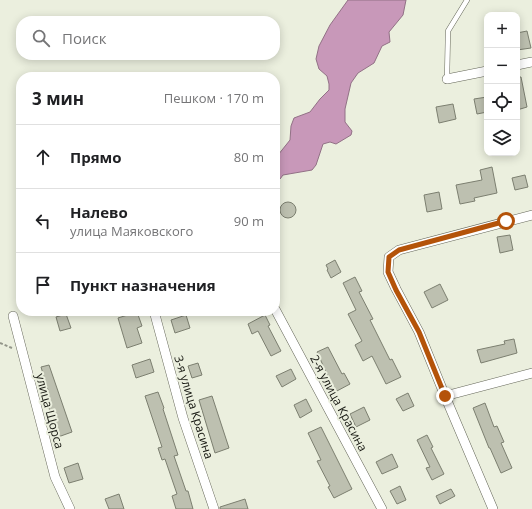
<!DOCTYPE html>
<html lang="ru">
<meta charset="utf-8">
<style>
body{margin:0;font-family:"Open Sans",sans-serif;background:#f6f6f6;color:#202124}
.controls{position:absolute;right:12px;top:12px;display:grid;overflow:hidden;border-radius:8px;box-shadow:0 2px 10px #0003}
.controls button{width:36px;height:36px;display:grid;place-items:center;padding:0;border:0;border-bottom:1px solid #e0e0e0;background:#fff;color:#202124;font:20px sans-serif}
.stop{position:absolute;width:12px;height:12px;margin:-9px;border:3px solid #b45309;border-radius:50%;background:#fff}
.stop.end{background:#b45309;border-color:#fff;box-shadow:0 1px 4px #0008}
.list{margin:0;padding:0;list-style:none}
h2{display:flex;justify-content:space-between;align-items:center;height:52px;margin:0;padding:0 16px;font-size:17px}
h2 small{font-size:13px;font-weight:400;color:#757577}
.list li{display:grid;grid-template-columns:26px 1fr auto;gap:12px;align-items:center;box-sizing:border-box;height:64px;padding:0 16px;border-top:1px solid #e0e0e0}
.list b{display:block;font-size:15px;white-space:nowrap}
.list p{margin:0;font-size:13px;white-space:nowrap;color:#757577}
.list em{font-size:13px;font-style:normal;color:#757577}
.icon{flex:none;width:22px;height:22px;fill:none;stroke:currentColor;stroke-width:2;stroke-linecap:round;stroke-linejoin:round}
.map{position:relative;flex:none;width:532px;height:509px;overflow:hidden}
.search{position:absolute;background:#fff;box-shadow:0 2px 10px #0003;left:16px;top:16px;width:264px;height:44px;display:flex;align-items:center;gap:10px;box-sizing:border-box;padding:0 14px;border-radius:16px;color:#757577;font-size:15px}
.panel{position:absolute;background:#fff;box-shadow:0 2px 10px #0003;left:16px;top:72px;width:264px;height:244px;border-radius:16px}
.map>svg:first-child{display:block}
.water{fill:#c898b9;stroke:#927186}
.building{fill:#bdc0b0;stroke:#7c7f70}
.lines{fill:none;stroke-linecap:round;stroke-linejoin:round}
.service-casing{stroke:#646658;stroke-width:5.5}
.minor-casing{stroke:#646658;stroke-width:10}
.path{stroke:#929589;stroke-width:2;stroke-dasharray:3 2;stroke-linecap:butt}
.service{stroke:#fff;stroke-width:4.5}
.minor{stroke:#fff;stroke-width:9}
.route{stroke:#b45309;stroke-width:5}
.labels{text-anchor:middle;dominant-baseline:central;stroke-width:4;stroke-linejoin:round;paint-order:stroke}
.street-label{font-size:12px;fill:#14150f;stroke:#ebefde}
</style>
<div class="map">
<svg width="532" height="509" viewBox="0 0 532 509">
<rect width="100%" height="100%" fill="#ebefde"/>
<path class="water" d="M348 0H406L403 15 389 32 390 42 382 46 374 63 358 73 351 83 345 109V122L352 131 351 135 336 144 330 142 323 144 316 165 312 170 283 175 280 179 275 182V157L278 155 290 140 291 126 294 118 310 112 320 99 329 90V84L327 76 319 69 316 59 319 46 330 25Z"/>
<path class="building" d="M527 31 531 48 517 50V33Z
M517 77H521L527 107 517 110Z
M487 97V112L477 114 474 99Z
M453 104 456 119 439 123 436 107Z
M492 167 497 193 474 198 475 201 460 204 456 185 482 180 480 170Z
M525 175 528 187 515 190 512 178Z
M439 192 442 209 427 212 424 195Z
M280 210a8 8 0 1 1 16 0a8 8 0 1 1-16 0Z
M510 235 513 250 500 253 497 237Z
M335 260 341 272 331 278 327 270 328 269 326 265Z
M355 277 362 291 359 292 373 319 370 320 390 360 392 359 401 377 386 384 372 356 363 361 355 345 362 341 348 314 356 310 343 283Z
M440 284 448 300 432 308 424 292Z
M137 312 142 326 137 328 142 343 127 348 118 318Z
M66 314 71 328 60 331 56 317Z
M186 315 190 328 175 333 171 320Z
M265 315 270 325 268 326 281 351 271 356 258 331 252 334 248 324Z
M514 339 517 353 481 363 477 350 505 344 504 341Z
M328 347 342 374 344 373 350 384 335 392 317 352Z
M150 359 154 372 136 378 132 365Z
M198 363 202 375 192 378 188 366Z
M49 365 72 432 58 437 44 392 48 390 41 367Z
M291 369 296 379 282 387 276 376Z
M158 392 164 408 163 409 178 455 174 456 186 491H188L193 509H176L172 496 177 494 165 459 162 460 158 448 162 447 145 396Z
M408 393 414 406 403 411 396 399Z
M212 396 229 448 215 453 199 400Z
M306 399 312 411 300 418 294 405Z
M485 403 494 427 497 426 504 442 501 443 512 468 501 473 490 448H489L473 408Z
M364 407 370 420 356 427 350 414Z
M321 427 352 489 334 498 328 487 330 486 317 461 321 460 308 433Z
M427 435 433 447 431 448 444 474 432 480 426 468 430 467 417 440Z
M392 454 398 467 382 474 376 462Z
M78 463 83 479 69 483 64 468Z
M400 486 406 500 397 504 390 491Z
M451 489 455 496 440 504 436 496Z
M119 494 124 509H109L105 499Z
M245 499 248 509H220V507Z"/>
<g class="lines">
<g class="service-casing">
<path id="service" d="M447 79 448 31 467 0"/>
</g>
<g class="minor-casing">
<path id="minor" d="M517 65 532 62
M447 79 487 71
M275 309 382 509
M154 311 183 418 214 509
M13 316 55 477 70 509
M445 396 532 373
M493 509 445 396 419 332 396 289 388 272 389 257 399 250 532 215"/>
</g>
<path class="path" d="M0 343 12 348"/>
<use href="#service" class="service"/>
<use href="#minor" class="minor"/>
</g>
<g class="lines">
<path class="route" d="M445 396 419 332 396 290 388 272 389 257 399 250 506 221"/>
</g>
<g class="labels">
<g class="street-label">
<text transform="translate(339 403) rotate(62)">2-я улица Красина</text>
<text transform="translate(194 407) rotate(73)">3-я улица Красина</text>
<text transform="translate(50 411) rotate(75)">улица Щорса</text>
</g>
</g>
</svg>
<div class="controls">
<button>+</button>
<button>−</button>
<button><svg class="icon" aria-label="locate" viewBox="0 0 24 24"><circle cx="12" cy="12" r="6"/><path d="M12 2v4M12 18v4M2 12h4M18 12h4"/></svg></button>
<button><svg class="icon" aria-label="layers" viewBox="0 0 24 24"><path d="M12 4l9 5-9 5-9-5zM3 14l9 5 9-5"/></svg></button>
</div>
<div class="stop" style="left:506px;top:221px"></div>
<div class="stop end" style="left:445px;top:396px"></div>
<div class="search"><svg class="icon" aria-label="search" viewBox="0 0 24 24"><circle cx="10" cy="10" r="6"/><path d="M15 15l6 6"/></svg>Поиск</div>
<section class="panel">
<h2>3 мин<small>Пешком · 170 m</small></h2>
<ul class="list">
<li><svg class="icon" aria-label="ahead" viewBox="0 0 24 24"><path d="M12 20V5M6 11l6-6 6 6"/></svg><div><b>Прямо</b></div><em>80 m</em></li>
<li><svg class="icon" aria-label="left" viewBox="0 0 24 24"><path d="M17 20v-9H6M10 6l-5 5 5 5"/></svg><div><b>Налево</b><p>улица Маяковского</p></div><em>90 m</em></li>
<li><svg class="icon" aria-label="arrive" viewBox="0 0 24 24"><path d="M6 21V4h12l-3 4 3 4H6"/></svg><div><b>Пункт назначения</b></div></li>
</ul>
</section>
</div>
